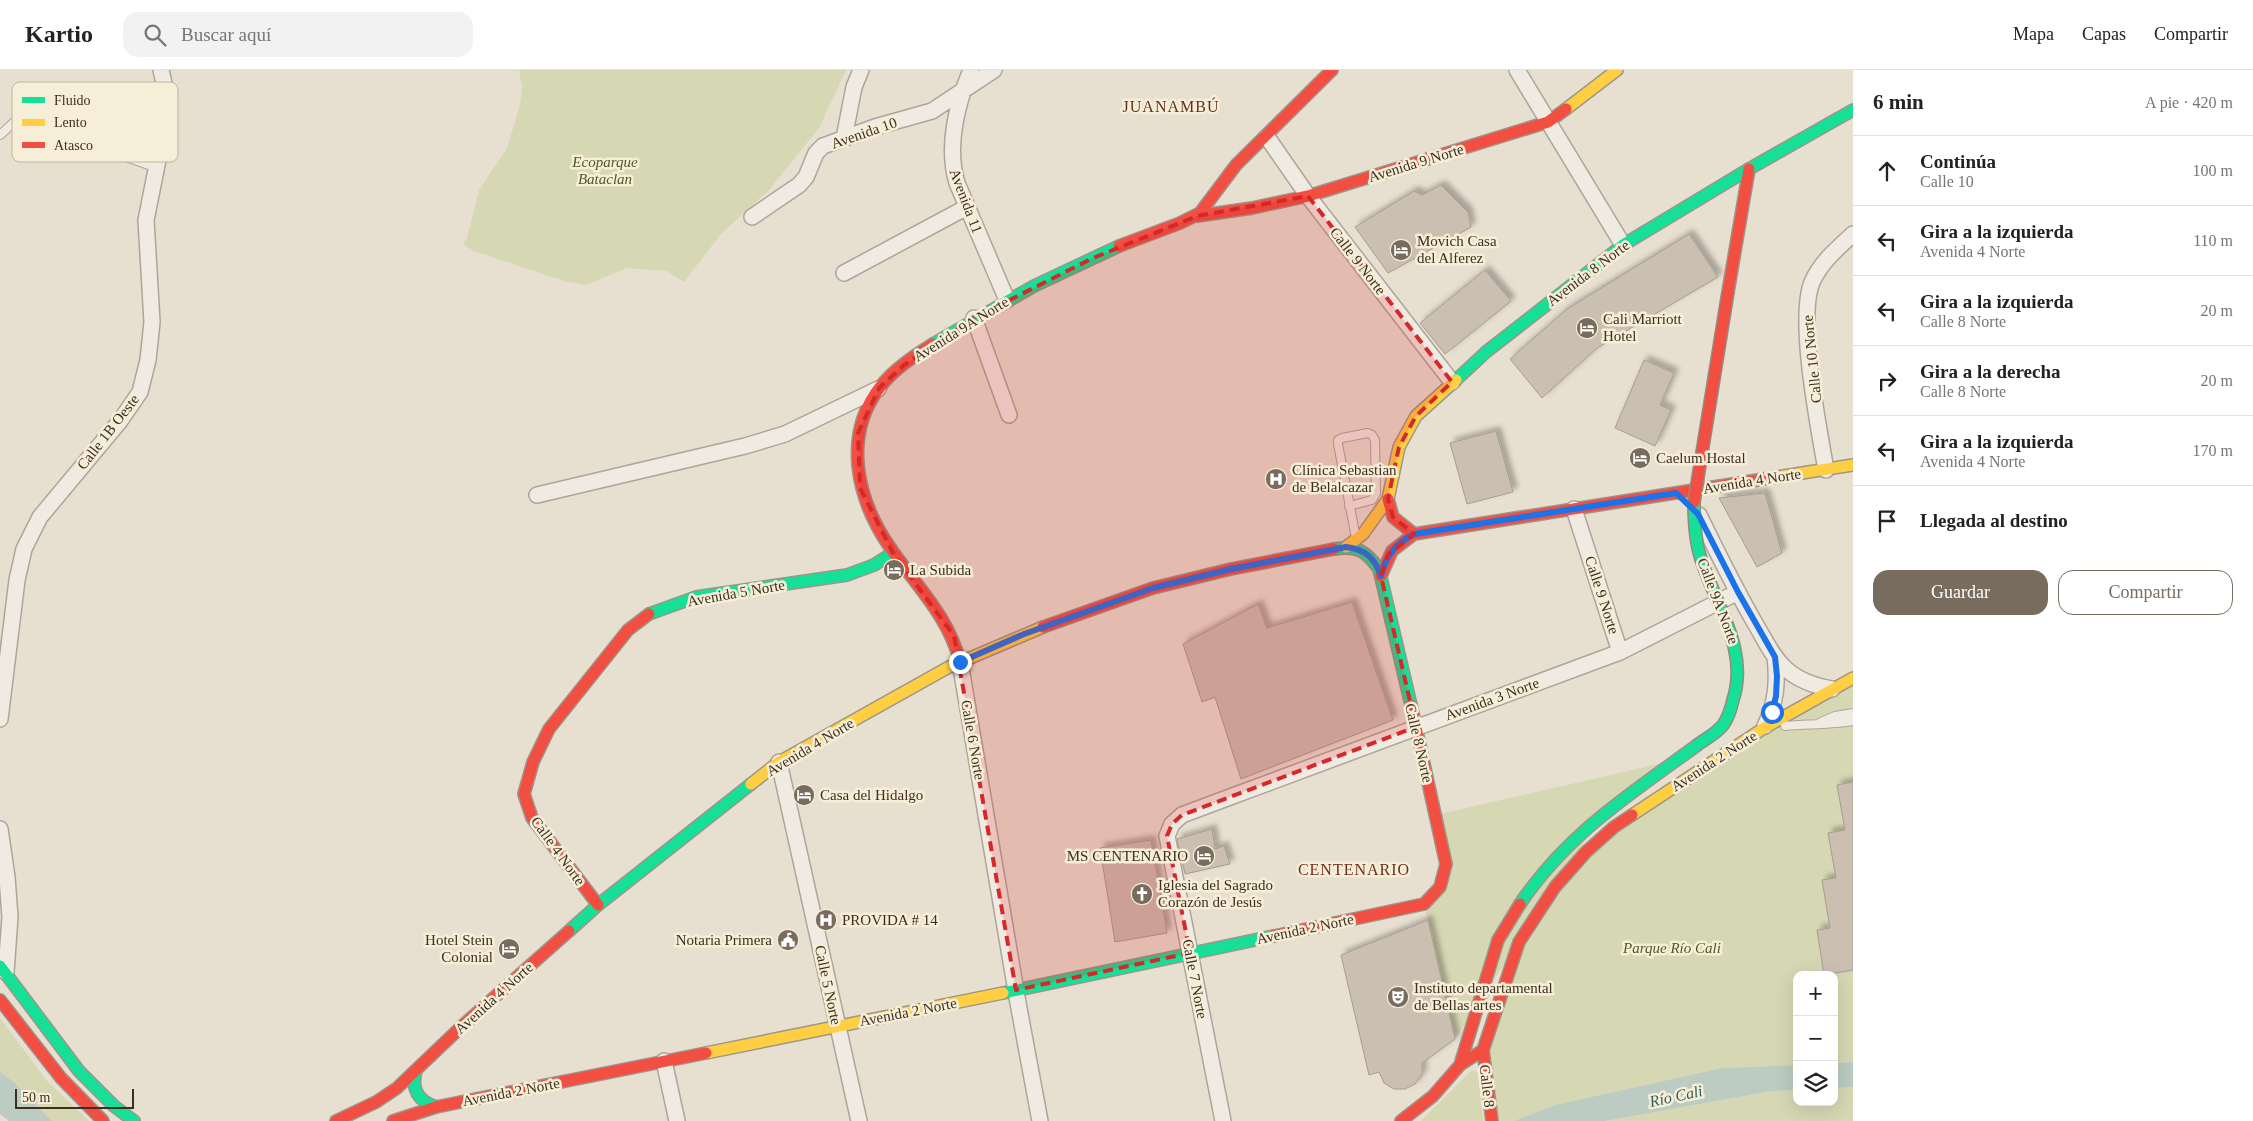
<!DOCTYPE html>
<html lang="es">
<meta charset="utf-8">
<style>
body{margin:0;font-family:Georgia,serif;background:#f2f2f2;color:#222}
.controls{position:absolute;right:15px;bottom:15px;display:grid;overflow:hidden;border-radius:10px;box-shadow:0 5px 20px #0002}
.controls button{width:45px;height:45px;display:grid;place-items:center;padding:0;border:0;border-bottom:1px solid #e0e0e0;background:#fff;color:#222;font:25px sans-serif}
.scale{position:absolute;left:15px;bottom:12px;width:119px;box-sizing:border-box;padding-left:5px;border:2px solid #3d2e20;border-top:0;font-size:14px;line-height:18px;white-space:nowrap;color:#3d2e20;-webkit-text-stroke:4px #f7eed8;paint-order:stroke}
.stop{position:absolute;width:15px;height:15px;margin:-11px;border:4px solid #1a73e8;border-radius:50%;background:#fff}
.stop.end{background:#1a73e8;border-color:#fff;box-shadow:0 1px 5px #0008}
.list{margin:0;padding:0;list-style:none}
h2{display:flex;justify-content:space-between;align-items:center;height:65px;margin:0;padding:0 20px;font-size:21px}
h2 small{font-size:16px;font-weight:400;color:#767676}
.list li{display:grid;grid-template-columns:32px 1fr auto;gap:15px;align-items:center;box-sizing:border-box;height:70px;padding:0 20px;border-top:1px solid #e0e0e0}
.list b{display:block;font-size:19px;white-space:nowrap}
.list p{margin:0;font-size:16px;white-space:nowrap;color:#767676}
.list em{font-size:16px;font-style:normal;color:#767676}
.actions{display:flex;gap:10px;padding:15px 20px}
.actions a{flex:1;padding:11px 0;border:1px solid #786c5e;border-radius:15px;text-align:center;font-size:18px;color:#786c5e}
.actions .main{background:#786c5e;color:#fff}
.icon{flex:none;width:28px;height:28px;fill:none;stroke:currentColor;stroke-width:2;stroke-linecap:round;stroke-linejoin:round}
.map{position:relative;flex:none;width:1853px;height:1051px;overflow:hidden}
header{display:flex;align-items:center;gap:30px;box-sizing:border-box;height:70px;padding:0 25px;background:#fff;border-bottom:1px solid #e0e0e0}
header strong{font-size:24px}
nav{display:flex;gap:28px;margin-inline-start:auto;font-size:18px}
.search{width:350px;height:45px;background:#f2f2f2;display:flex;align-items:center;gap:12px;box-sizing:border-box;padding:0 18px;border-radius:15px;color:#767676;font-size:19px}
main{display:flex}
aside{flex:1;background:#fff}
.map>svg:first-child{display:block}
.green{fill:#d6d7b3}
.water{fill:#bcccc2}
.building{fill:#cbbfb2;stroke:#a89c90;filter:url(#shadow)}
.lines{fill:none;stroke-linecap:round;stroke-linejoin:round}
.lane-casing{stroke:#ada599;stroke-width:10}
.street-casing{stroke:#ada599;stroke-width:18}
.fast-casing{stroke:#9c958a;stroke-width:14}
.slow-casing{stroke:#9c958a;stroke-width:14}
.jam-casing{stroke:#9c958a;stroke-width:14}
.lane{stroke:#efebe3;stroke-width:8}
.street{stroke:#efebe3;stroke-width:15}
.fast{stroke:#16e098;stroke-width:11}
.slow{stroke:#ffcf43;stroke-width:11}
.jam{stroke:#f24e42;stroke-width:11}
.fast-bridge-casing{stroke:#928b80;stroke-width:14;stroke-linecap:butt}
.jam-bridge-casing{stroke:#928b80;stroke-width:14;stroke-linecap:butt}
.fast-bridge{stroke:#16e098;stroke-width:11}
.jam-bridge{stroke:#f24e42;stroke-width:11}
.route{stroke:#1a73e8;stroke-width:6}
.marked{fill:#d62828;fill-opacity:0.2;stroke:#d62828;stroke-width:4;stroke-dasharray:10 6;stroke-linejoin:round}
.labels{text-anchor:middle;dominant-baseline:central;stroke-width:5;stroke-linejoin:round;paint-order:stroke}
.street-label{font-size:15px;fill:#3d2e20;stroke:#f7eed8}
.park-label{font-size:15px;font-style:italic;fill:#4d5a26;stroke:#f7eed8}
.poi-label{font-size:15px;fill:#3d2e20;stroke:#f7eed8;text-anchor:start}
.neighbourhood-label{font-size:16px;letter-spacing:1px;fill:#6b2e1e;stroke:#f7eed8}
.water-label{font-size:16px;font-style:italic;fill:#2f5d5a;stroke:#f7eed8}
.key{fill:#f7eed8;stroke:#bfb4a1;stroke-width:1}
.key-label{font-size:14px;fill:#3d2e20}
</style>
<header>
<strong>Kartio</strong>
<div class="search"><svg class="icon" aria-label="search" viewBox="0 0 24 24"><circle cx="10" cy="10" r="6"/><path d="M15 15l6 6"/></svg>Buscar aquí</div>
<nav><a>Mapa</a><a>Capas</a><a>Compartir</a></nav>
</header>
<main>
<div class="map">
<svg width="1853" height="1051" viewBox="0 0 1853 1051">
<defs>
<filter id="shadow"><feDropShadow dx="4.5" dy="-4.5" stdDeviation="2.5" flood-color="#0004"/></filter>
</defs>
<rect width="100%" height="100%" fill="#e7e0d1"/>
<path class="green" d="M519 0H846L819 58 769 120 721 164 684 212 667 201 627 198 586 215 564 211 474 181 463 174 467 168 479 120 507 78 520 35 522 17Z
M1853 608V712L1838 715 1845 760 1828 763 1836 808 1822 811 1830 858 1817 861 1824 905H1797V995L1722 998 1555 1035 1514 1051H1493L1483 980 1517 878 1586 782Z
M1680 689 1603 744 1455 969 1424 834 1442 815 1436 745Z
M1853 900V992L1834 993V905H1826Z
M0 948 47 1011 89 1051H52L14 1012 0 1002Z
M1472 1000 1478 1002 1483 1051H1421Z
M1853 1017V1051H1605L1772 1021 1797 1020V1032H1834V1018Z"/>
<path class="water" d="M1853 992V1017L1834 1018V993Z
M1797 995V1020L1772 1021 1605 1051H1514L1555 1035 1722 998Z
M0 1002 14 1012 52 1051H9L0 1044Z"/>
<path class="building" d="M1441 115 1468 142 1471 157 1388 203 1355 157 1414 121 1422 125Z
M1689 164 1718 207 1597 278 1542 328 1510 289 1567 239Z
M1485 200 1511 231 1445 284 1420 253Z
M1644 290 1674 303 1660 335 1671 340 1655 376 1615 358Z
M1496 361 1513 422 1467 434 1450 373Z
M1765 423 1782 483 1757 497 1719 428Z
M1352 532 1393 650 1241 709 1215 627 1202 632 1183 574 1258 534 1267 558Z
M1853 712V900L1824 905 1817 860 1830 858 1822 810 1836 808 1828 763 1845 760 1837 715Z
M1212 759 1215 779 1224 776 1230 794 1185 804 1177 769Z
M1151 770 1167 863 1115 872 1100 778Z
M1428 850 1455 969 1422 993V1004L1415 1014 1405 1019H1394L1384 1013 1379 1002 1369 1005 1341 885Z"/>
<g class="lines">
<g class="lane-casing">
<path id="lane" d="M0 65 13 53 29 44H42L104 79 157 98
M1349 436 1372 430 1376 423 1375 370 1372 365 1368 363 1342 368 1338 370V374L1356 468
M1821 652 1835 646 1853 643
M1785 656C1808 654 1831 655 1853 651"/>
</g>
<g class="street-casing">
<path id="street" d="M971 0C957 33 946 77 957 113L1007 230
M1517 0 1623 175
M1267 67 1308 126 1452 312
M844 68 854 17 861 0
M752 147 799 115 806 107 816 83 823 76 875 57 932 41 994 0
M844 203 967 137
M974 248 1009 345
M1826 400C1819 359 1796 245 1813 210 1822 191 1838 178 1853 164
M537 425 745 376 785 364 878 319
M1574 439 1620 582
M1699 445C1717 482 1735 519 1756 555 1765 570 1773 588 1786 599 1799 611 1815 616 1832 619
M960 592 1018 933 1040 1051
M0 649 17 510 24 479 40 447 120 351 140 322 148 290 152 252 146 150 169 35 161 0
M1765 656C1776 633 1778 612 1775 587
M779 692 859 1051
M0 759 7 807 10 847 6 902
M664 991 677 1051
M1223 1051 1167 766 1172 754 1182 745 1230 727 1620 582 1738 522"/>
</g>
<g class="fast-casing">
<path id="fast" d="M933 274 1034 216 1119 176
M1456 310 1486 282 1623 175 1749 99 1853 40
M1334 479C1357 475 1366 481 1379 499L1411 635
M649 544 696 527 847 505 874 495 893 483
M1520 834C1567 764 1629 725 1696 676
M569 861 598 835 751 714
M0 896 79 1001 114 1036 134 1051
M1003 923 1274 866
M416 1001C411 1019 418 1031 436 1037"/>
</g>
<g class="slow-casing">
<path id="slow" d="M1566 39 1617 0
M1777 407 1853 395
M1346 477 1363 464 1388 429 1399 377 1416 346 1456 310
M751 714 779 692 949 597 1043 557
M1632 745 1764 658 1853 608
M706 983 1003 923"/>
</g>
<g class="jam-casing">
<path id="jam" d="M1197 146 1252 138 1308 126 1548 52 1566 39
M1119 176 1180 153 1200 143 1236 95 1332 0
M1728 222 1749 99
M933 274C914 286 894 299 880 317 842 366 857 429 889 476 915 515 948 545 960 592
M1388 429 1393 447 1414 464
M1381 506 1392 481 1414 464 1777 407
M1043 557 1153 518 1231 499 1334 479
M598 835 532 748 524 724 533 692 549 659 628 560 649 544
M1274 866 1424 834 1440 817 1446 794 1411 635
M0 930 61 1008 103 1051
M1483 980 1492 1051
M1460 995 1483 980 1519 872 1555 817 1586 782 1614 757 1632 745
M336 1051 376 1032 397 1018 461 957 569 861
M393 1051 436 1037 706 983
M1401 1051 1433 1026 1460 995 1498 870 1520 834"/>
</g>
<use href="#lane" class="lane"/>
<use href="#street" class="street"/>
<use href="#fast" class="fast"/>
<use href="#slow" class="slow"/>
<use href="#jam" class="jam"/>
<g class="fast-bridge-casing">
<path id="fast-bridge" d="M1694 432C1694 453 1695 473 1702 492 1717 537 1749 581 1733 630 1731 639 1728 648 1723 655 1716 664 1705 669 1696 676"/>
</g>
<g class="jam-bridge-casing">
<path id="jam-bridge" d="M1694 432 1728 222"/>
</g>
<use href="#fast-bridge" class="fast-bridge"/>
<use href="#jam-bridge" class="jam-bridge"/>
</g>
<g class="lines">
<path class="route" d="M960 592 1024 564 1153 518 1231 499 1346 477C1365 479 1375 488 1381 506 1386 486 1395 474 1414 464L1676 423 1698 444 1738 522 1775 587 1777 606 1776 626 1772 642"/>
</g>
<path class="marked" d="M1308 126 1452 312 1416 346 1399 377 1388 429 1393 447 1414 464 1388 485 1381 506 1416 657 1182 745 1172 754 1167 766 1190 883 1016 920 954 566 893 483 860 418 858 363 879 318 904 295 974 248 1093 188 1197 146Z"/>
<defs>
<g id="hotel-disc" transform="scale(1.125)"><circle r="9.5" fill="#786c5e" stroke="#f7eed8"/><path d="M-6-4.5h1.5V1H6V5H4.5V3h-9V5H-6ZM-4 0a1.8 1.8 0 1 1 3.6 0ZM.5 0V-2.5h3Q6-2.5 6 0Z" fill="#fff"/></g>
<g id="hospital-disc" transform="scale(1.125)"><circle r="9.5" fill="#786c5e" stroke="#f7eed8"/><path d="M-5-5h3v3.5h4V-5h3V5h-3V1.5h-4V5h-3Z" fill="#fff"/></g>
<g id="church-disc" transform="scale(1.125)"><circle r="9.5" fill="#786c5e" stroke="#f7eed8"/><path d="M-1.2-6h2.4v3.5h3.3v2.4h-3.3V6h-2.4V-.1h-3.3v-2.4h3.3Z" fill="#fff"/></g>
<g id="civic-disc" transform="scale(1.125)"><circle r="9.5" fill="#786c5e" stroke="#f7eed8"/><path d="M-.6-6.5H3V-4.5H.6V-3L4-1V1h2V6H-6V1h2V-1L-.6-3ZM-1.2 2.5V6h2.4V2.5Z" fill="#fff"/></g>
<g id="theatre-disc" transform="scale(1.125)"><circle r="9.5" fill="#786c5e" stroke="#f7eed8"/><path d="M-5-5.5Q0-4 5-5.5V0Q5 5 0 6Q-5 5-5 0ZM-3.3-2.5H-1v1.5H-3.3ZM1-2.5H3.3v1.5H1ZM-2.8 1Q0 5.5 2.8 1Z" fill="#fff"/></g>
</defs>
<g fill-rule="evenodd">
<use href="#hotel-disc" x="1401" y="180"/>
<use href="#hotel-disc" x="1587" y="258"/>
<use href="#hotel-disc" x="1640" y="388"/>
<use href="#hospital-disc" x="1276" y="409"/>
<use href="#hotel-disc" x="894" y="500"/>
<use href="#hotel-disc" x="804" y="725"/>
<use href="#hotel-disc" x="1204" y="786"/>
<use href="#church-disc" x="1142" y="824"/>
<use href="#hospital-disc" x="826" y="850"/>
<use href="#civic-disc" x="788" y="870"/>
<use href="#hotel-disc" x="509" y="879"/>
<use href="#theatre-disc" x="1398" y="927"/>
</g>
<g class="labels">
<g class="street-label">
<text transform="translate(864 63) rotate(-19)">Avenida 10</text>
<text transform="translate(1416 93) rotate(-17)">Avenida 9 Norte</text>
<text transform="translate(966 131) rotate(69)">Avenida 11</text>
<text transform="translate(1358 191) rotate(52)">Calle 9 Norte</text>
<text transform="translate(1588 203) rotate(-37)">Avenida 8 Norte</text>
<text transform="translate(961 259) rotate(-32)">Avenida 9A Norte</text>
<text transform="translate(1812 289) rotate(-96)">Calle 10 Norte</text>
<text transform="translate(108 362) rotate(-52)">Calle 1B Oeste</text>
<text transform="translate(1752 411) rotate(-9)">Avenida 4 Norte</text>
<text transform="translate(736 523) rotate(-10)">Avenida 5 Norte</text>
<text transform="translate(1602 525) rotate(72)">Calle 9 Norte</text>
<text transform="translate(1718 531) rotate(69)">Calle 9A Norte</text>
<text transform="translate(1492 629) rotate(-20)">Avenida 3 Norte</text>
<text transform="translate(973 670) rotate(80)">Calle 6 Norte</text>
<text transform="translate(1419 673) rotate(77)">Calle 8 Norte</text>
<text transform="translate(810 677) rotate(-31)">Avenida 4 Norte</text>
<text transform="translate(1714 691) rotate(-33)">Avenida 2 Norte</text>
<text transform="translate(558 781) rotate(54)">Calle 4 Norte</text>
<text transform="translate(1305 859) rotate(-12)">Avenida 2 Norte</text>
<text transform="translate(1195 909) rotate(79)">Calle 7 Norte</text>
<text transform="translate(828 915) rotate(78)">Calle 5 Norte</text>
<text transform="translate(494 928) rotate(-42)">Avenida 4 Norte</text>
<text transform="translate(908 942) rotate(-11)">Avenida 2 Norte</text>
<text transform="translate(1487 1016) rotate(83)">Calle 8</text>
<text transform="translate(511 1022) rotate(-11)">Avenida 2 Norte</text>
</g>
<g class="park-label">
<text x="605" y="92">Ecoparque<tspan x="605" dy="17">Bataclan</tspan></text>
<text x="1672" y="878">Parque Río Cali</text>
</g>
<g class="poi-label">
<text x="1417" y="171">Movich Casa<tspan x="1417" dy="17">del Alferez</tspan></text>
<text x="1603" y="249">Cali Marriott<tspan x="1603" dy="17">Hotel</tspan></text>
<text x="1656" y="388">Caelum Hostal</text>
<text x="1292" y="400">Clínica Sebastian<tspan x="1292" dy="17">de Belalcazar</tspan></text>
<text x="910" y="500">La Subida</text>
<text x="820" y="725">Casa del Hidalgo</text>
<text x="1188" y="786" text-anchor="end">MS CENTENARIO</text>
<text x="1158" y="815">Iglesia del Sagrado<tspan x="1158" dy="17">Corazón de Jesús</tspan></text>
<text x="842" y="850">PROVIDA # 14</text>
<text x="493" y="870" text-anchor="end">Hotel Stein<tspan x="493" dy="17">Colonial</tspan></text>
<text x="772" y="870" text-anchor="end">Notaria Primera</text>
<text x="1414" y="918">Instituto departamental<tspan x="1414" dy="17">de Bellas artes</tspan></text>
</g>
<g class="neighbourhood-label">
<text x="1171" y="36">JUANAMBÚ</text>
<text x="1354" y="799">CENTENARIO</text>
</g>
<g class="water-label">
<text transform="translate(1676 1026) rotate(-12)">Río Cali</text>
</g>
</g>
<rect x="12" y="12" width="166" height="80" rx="8" class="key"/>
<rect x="22" y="27" width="23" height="6" fill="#16e098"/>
<rect x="22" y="49" width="23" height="7" fill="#ffcf43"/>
<rect x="22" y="72" width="23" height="6" fill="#f24e42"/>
<g class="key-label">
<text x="54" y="35">Fluido</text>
<text x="54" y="57">Lento</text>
<text x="54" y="80">Atasco</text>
</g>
</svg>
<div class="controls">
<button>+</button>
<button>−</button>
<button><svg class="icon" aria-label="layers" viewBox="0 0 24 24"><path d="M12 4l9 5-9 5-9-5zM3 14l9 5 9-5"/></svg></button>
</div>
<div class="scale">50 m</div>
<div class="stop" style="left:1772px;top:642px"></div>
<div class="stop end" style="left:960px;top:592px"></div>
</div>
<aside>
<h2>6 min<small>A pie · 420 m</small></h2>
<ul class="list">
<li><svg class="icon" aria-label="ahead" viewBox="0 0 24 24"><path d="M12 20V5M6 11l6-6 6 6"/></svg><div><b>Continúa</b><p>Calle 10</p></div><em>100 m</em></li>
<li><svg class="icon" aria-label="left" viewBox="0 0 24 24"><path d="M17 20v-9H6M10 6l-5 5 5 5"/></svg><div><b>Gira a la izquierda</b><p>Avenida 4 Norte</p></div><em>110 m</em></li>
<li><svg class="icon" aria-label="left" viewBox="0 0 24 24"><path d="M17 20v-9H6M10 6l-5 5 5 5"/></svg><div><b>Gira a la izquierda</b><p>Calle 8 Norte</p></div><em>20 m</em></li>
<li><svg class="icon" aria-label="right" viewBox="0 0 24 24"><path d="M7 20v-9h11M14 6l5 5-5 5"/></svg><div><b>Gira a la derecha</b><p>Calle 8 Norte</p></div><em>20 m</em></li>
<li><svg class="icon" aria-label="left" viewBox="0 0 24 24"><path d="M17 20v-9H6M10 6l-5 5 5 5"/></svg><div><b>Gira a la izquierda</b><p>Avenida 4 Norte</p></div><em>170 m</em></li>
<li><svg class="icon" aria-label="arrive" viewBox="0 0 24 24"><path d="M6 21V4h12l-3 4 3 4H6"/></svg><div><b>Llegada al destino</b></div></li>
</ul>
<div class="actions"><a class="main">Guardar</a><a>Compartir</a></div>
</aside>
</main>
